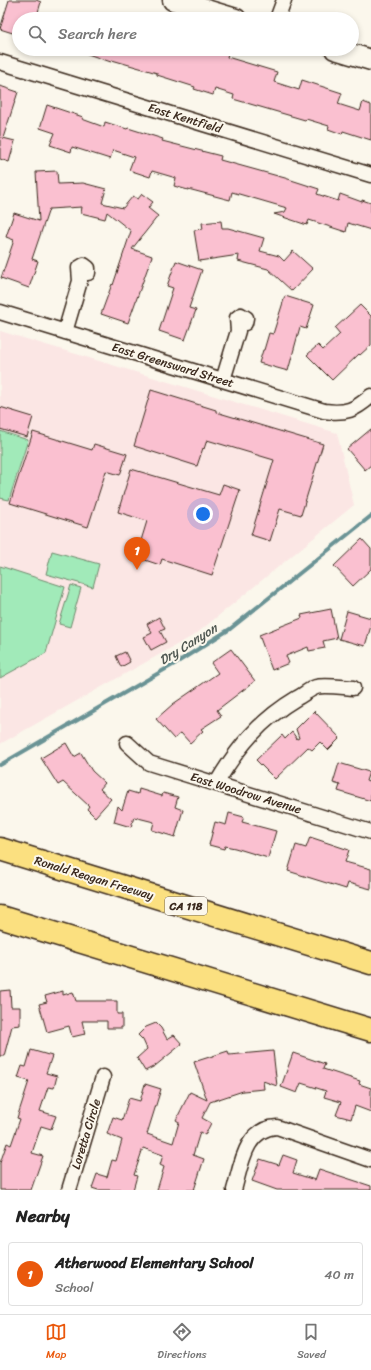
<!DOCTYPE html>
<style>
body{margin:0;font-family:Sriracha,sans-serif;background:#f6f6f6;color:#222}
.you{position:absolute;left:203px;top:514px;width:14px;height:14px;margin:-10px;border:3px solid #fff;border-radius:50%;background:#1a73e8;box-shadow:0 0 0 6px #1a73e833}
.badge{display:grid;place-items:center;width:26px;height:26px;border-radius:50%;background:#ea580c;color:#fff;font-size:13px;font-weight:700}
.pin{position:absolute;translate:-50% -33px;filter:drop-shadow(0 1px 2px #0008)}
.pin::after{content:'';position:absolute;top:21px;width:14px;height:12px;background:inherit;clip-path:polygon(0 0,100% 0,50% 100%)}
.list{margin:0;padding:0;list-style:none}
h2{display:flex;justify-content:space-between;align-items:center;height:52px;margin:0;padding:0 16px;font-size:17px}
h2 small{font-size:13px;font-weight:400;color:#767676}
.list li{display:grid;grid-template-columns:26px 1fr auto;gap:12px;align-items:center;box-sizing:border-box;height:64px;margin:0 8px 8px;padding:0 8px;border:1px solid #e0e0e0;border-radius:4px}
.list b{display:block;font-size:15px;white-space:nowrap}
.list p{margin:0;font-size:13px;white-space:nowrap;color:#767676}
.list em{font-size:13px;font-style:normal;color:#767676}
.icon{flex:none;width:22px;height:22px;fill:none;stroke:currentColor;stroke-width:2;stroke-linecap:round;stroke-linejoin:round}
.map{position:relative;flex:none;width:371px;height:1190px;overflow:hidden}
.search{position:absolute;background:#fff;box-shadow:0 2px 6px #0003;left:12px;right:12px;top:12px;height:44px;display:flex;align-items:center;gap:10px;box-sizing:border-box;padding:0 14px;border-radius:22px;color:#767676;font-size:15px}
.sheet{height:124px;background:#fff}
nav{display:flex;justify-content:space-around;align-items:center;box-sizing:border-box;height:56px;border-top:1px solid #e0e0e0;background:#fff;font-size:11px;color:#767676}
nav a{display:grid;justify-items:center;gap:2px}
nav .on{color:#ea580c}
.map>svg:first-child{display:block}
.built{fill:#fbe6e4}
.green{fill:#a1eab9;stroke:#6e8a6c}
.lines{fill:none;stroke-linecap:round;stroke-linejoin:round}
.stream{stroke:#6a9395;stroke-width:4}
.building{fill:#fac0d0;stroke:#3b2a1e}
.street-casing{stroke:#3b2a1e;stroke-width:17}
.secondary-casing{stroke:#3b2a1e;stroke-width:23}
.highway-casing{stroke:#3b2a1e;stroke-width:25}
.street{stroke:#fbf7ec;stroke-width:14}
.secondary{stroke:#fbf7ec;stroke-width:20}
.highway{stroke:#fbe080;stroke-width:22}
.labels{text-anchor:middle;dominant-baseline:central;stroke-width:4;stroke-linejoin:round;paint-order:stroke}
.shield{fill:#fbf7ec;stroke:#75685c;stroke-width:1}
.shield-label{font-size:11px;font-weight:bold;fill:#3b2a1e}
.street-label{font-size:12px;fill:#3b2a1e;stroke:#fbf7ec}
.water-label{font-size:13px;font-style:italic;fill:#4e5650;stroke:#fbf7ec}
</style>
<div class="map">
<svg width="371" height="1190" viewBox="0 0 371 1190">
<rect width="100%" height="100%" fill="#fbf7ec"/>
<filter id="ink" filterUnits="userSpaceOnUse"><feTurbulence type="fractalNoise" baseFrequency=".025" numOctaves="2"/><feDisplacementMap in="SourceGraphic" scale="8" xChannelSelector="R" yChannelSelector="G"/><feConvolveMatrix kernelMatrix="1 2 1 2 8 2 1 2 1" color-interpolation-filters="sRGB"/></filter>
<g filter="url(#ink)">
<path class="built" d="M0 331 337 433 354 505 196 634 0 744Z"/>
<path class="green" d="M0 431 28 440 9 500 0 498Z
M52 551 99 564 93 587 46 574Z
M0 566 65 587 46 653 0 678Z
M71 585 81 588 70 627 59 624Z"/>
<g class="lines">
<path class="stream" d="M0 765 176 663 230 629 371 516"/>
</g>
<path class="building" d="M9 0H36L41 2 36 19H19V35L0 29Z
M79 49H212L228 54 227 57 277 72 274 82 299 90 302 80 342 93 338 104 360 111 363 102 371 105V140L343 131 342 134 328 129 329 126 306 119 305 120 233 99 234 95 215 89 213 95 194 89 195 87 157 75V73L112 60 111 62 79 51Z
M0 86 18 92 3 138 15 141 9 162 0 159Z
M47 105 83 117 82 119 104 127 105 122 127 129 128 128 163 139 162 141 221 156 220 160 285 178 319 189 317 194 338 201 340 194 362 202V200L371 203V230L348 223 346 232 309 220 307 225 274 214 285 212 287 208 232 192 230 200 188 189V190L174 186 176 178 152 171 150 177 129 170 134 157 113 150 110 159 72 147 71 152 50 145 55 133 40 128Z
M57 171 58 184 83 183 106 189 102 203 123 208 133 196 138 199 142 194 153 202 148 208 158 216 132 249 152 256 128 323 101 314 112 284 113 285 131 231 107 212 105 219 81 213 82 207 49 209 32 259 38 261 29 288 1 278 14 240 6 237 14 213 39 221 36 172Z
M221 221 222 228H228L264 238 260 251 279 256 284 261 293 251 313 269 292 291 268 269 238 261 239 255 199 261 194 230 203 229 202 223Z
M176 261 202 270 189 308 196 310 185 340 159 331 173 288 167 286Z
M285 296 314 305 306 329 300 327 288 371 259 363 263 350H264L269 333 273 334Z
M360 305 371 316V345L360 355 359 354 332 380 307 355 318 345 323 350 340 334 335 328Z
M151 390 216 410V412L323 444 301 515 280 509 270 541 251 535 274 460 207 440 204 449 203 448 197 466 134 446Z
M0 407 33 417 27 437 0 429Z
M371 429V465L365 470 347 449Z
M33 432 92 450 94 444 127 454 120 475 106 471 88 527 10 503Z
M131 469 219 495 223 484 240 490 212 575 162 559 160 565 136 557 147 521 118 512Z
M362 539 371 549V569L353 586 334 566Z
M331 609 337 638 323 641 325 648 309 651 308 647 286 656 289 663 272 670 259 635 302 618 301 615Z
M347 611 371 618V626L365 646 339 639Z
M159 617 165 629 160 631 166 642 151 650 144 637 152 633 147 624Z
M231 649 255 681 217 710 221 716 201 729 203 731 190 743 181 733 174 739 156 719 173 704 218 673 211 663Z
M125 652 130 662 121 667 116 656Z
M314 711 340 738 328 750 320 742 312 750 308 747 275 779 256 760 282 735 285 739 292 732 297 739 299 738 296 729Z
M66 743 74 757 81 753 92 771 105 783 100 789 111 799 95 817 87 809 89 806 63 782 58 785 41 758Z
M339 763 369 772 366 781 371 783V801L338 791 340 785 333 783Z
M139 789 162 796 163 793 178 797 175 807 183 810 175 837 152 830 154 822 134 817 131 827 114 822 118 806 122 810 128 791 138 794Z
M229 813 244 817 242 822 276 831 268 858 235 848 225 846 224 849 209 845 215 822 226 825Z
M310 837 349 850 345 862 371 869V889L348 883 346 889 288 871 296 845 306 848Z
M10 990 11 1007H20V1025L12 1026 4 1056H0V991Z
M63 991V995L73 992 76 1001H117V1014H122V1028H107V1021H82L85 1034 72 1037 69 1026 47 1032 39 1004 47 1002 45 996Z
M156 1023 161 1028 167 1039 174 1035 182 1044 155 1066 145 1071 137 1058 147 1049 143 1040 138 1035 146 1027Z
M31 1050 52 1056 46 1073 57 1076 54 1088 48 1087 40 1111 56 1116 51 1129 41 1126 32 1153 43 1156 31 1190H0V1163L7 1143 11 1145 20 1119 17 1118 29 1081 18 1078 22 1066 26 1067Z
M228 1051 229 1055 273 1051 277 1086 263 1081 264 1089 243 1091 210 1102 202 1118 211 1123 205 1135 200 1132 193 1155 204 1159 194 1190H157L164 1167 160 1165 163 1155 143 1148 134 1175 137 1176 133 1190H98L92 1188 97 1174 107 1177 112 1160 116 1161 122 1140 107 1134 113 1117 122 1120 129 1098 140 1101 145 1084 161 1089 147 1134 173 1143 179 1122 176 1120 190 1092 207 1100 194 1062Z
M293 1053 325 1064 323 1069 360 1081 359 1084 371 1088V1112L355 1106 351 1119 336 1115 341 1102 324 1097 326 1091 301 1083 297 1093 281 1087Z
M283 1155 297 1160 293 1173 315 1180 319 1169 371 1186V1190H277L252 1181 260 1159 279 1165Z"/>
<g class="lines">
<g class="street-casing">
<path id="street" d="M277 19 284 0
M0 62 371 175
M0 312 324 411C346 414 355 410 371 396
M65 332 80 281 79 268 84 265 88 268V273
M223 380 238 331 237 318 241 315 246 318 245 323
M127 743 149 763 371 832
M216 784C237 748 260 720 297 698 303 695 310 689 316 687 322 685 345 687 353 688
M69 1190 103 1077
M234 1190C241 1166 245 1128 277 1127L371 1160"/>
</g>
<g class="secondary-casing">
<path id="secondary" d="M173 0 236 19
M335 49 371 60"/>
</g>
<g class="highway-casing">
<path id="highway" d="M0 849 371 963
M0 917 371 1030"/>
</g>
<use href="#street" class="street"/>
<use href="#secondary" class="secondary"/>
<use href="#highway" class="highway"/>
</g>
</g>
<g class="labels">
<rect class="shield" x="165" y="897" width="42" height="18" rx="3"/>
<g class="shield-label">
<text x="186" y="906">CA 118</text>
</g>
<g class="street-label">
<text transform="translate(185 118) rotate(17)">East Kentfield</text>
<text transform="translate(173 365) rotate(17)">East Greensward Street</text>
<text transform="translate(246 793) rotate(17)">East Woodrow Avenue</text>
<text transform="translate(94 878) rotate(17)">Ronald Reagan Freeway</text>
<text transform="translate(86 1134) rotate(-73)">Loretta Circle</text>
</g>
<g class="water-label">
<text transform="translate(188 644) rotate(-32)">Dry Canyon</text>
</g>
</g>
</svg>
<div class="you"></div>
<div class="pin badge" style="left:137px;top:570px">1</div>
<div class="search"><svg class="icon" aria-label="search" viewBox="0 0 24 24"><circle cx="10" cy="10" r="6"/><path d="M15 15l6 6"/></svg>Search here</div>
</div>
<section class="sheet">
<h2>Nearby<small></small></h2>
<ul class="list">
<li><span class="badge">1</span><div><b>Atherwood Elementary School</b><p>School</p></div><em>40 m</em></li>
</ul>
</section>
<nav>
<a class="on"><svg class="icon" aria-label="map" viewBox="0 0 24 24"><path d="M3 6l6-2 6 2 6-2v14l-6 2-6-2-6 2zM9 4v14M15 6v14"/></svg>Map</a>
<a><svg class="icon" aria-label="directions" viewBox="0 0 24 24"><path d="M12 3l9 9-9 9-9-9zM9 14v-3h6M13 9l2 2-2 2"/></svg>Directions</a>
<a><svg class="icon" aria-label="saved" viewBox="0 0 24 24"><path d="M7 4h10v16l-5-4-5 4z"/></svg>Saved</a>
</nav>
